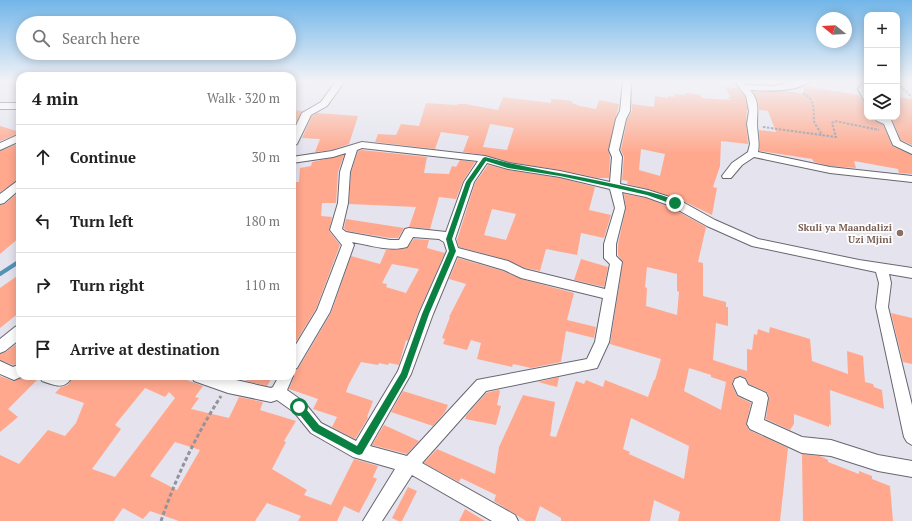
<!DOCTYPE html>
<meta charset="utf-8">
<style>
body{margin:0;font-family:"PT Serif",serif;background:#f6f6f6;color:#222}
.controls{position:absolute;right:12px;top:12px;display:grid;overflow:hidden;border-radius:8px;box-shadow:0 2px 10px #0003}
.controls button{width:36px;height:36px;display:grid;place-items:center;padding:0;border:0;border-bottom:1px solid #e0e0e0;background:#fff;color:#222;font:20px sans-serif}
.compass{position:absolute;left:816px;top:12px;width:36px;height:36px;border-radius:50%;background:#fff;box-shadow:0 2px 10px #0003;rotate:288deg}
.stop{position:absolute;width:12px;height:12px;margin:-9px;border:3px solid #0b8043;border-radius:50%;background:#fff}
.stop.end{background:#0b8043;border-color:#fff;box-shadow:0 1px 4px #0008}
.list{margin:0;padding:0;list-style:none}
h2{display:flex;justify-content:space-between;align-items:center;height:52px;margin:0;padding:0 16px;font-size:17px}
h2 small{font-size:13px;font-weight:400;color:#767676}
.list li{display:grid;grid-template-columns:26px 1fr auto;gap:12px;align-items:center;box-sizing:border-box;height:64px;padding:0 16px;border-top:1px solid #e0e0e0}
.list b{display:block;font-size:15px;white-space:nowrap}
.list em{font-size:13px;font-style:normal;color:#767676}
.icon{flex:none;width:22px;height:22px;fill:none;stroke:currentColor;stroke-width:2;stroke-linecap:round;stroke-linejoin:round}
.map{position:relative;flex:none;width:912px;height:521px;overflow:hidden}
.search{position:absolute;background:#fff;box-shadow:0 2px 10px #0003;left:16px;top:16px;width:280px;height:44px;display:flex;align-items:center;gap:10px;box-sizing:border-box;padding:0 14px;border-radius:22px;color:#767676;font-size:15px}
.panel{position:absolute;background:#fff;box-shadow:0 2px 10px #0003;left:16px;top:72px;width:280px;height:308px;border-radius:12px}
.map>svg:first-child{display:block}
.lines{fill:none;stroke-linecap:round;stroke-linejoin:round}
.stream{stroke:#5493b6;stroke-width:4}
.building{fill:#ffa88d;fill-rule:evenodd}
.minor-casing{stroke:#686670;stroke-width:2}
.path-far1{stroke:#94939b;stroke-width:2;stroke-dasharray:2.5 1.5;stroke-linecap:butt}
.path{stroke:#94939b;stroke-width:3;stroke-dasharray:4 2.5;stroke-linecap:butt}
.minor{fill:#fff;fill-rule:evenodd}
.route{fill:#0b8043}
.education-dot{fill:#8d6e63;stroke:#fff;stroke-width:1.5}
.labels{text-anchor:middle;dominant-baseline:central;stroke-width:3.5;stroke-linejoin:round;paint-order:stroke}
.education-label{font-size:10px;font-weight:bold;fill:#785e54;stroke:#fff;text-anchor:end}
</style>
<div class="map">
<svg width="912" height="521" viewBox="0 0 912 521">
<rect width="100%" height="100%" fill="#e5e4ee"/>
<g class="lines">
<path class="stream" d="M0 274 20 261"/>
</g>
<path class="building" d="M804 86 859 95 863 101 867 102V117H873L876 122 883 125 892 146 912 155V174L899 173 898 169 854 161 856 168 830 166 814 162 812 159 760 151 759 130 776 132 768 111 759 110 758 102 753 92 786 91 804 94Z
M724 87 738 88 745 97 747 108 746 124 748 144 721 141 720 166 713 187 717 188 712 215 679 199 648 189 627 184 628 181 622 180 624 157 621 150 627 120 632 111V104L654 107 655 96 668 98V96L674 97 675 94 685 95V93H688L701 95V98L730 100 728 97H731ZM641 149 665 154 660 176 639 170Z
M503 97 551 103V99L565 100 572 101V103L580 106 596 109 599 100 619 104 608 150 610 157 609 178H598L560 170 509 162 485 155 463 152 469 136 441 132 435 149 375 142 378 134 396 135 401 124 419 126 426 103 457 105 458 104H465L498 110ZM490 124 514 128 507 150 483 147Z
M897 97 912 99V145L901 140 892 119 888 117H897Z
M292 110 303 111 292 131Z
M317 113 358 116 349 144 332 150 315 152 320 139 302 138 312 116Z
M0 126 20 132V133L0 141Z
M20 143V179L0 192V151Z
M362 150 427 157 424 173 449 174 452 166 456 167 460 160 475 162 463 181 456 199 439 197 430 229 409 227 416 207 349 204 351 172 358 151Z
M344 155 338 172 336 203H322L321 216 332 217 329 231 340 245 316 309 292 348V199L293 182H299L300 168 311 166 312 162Z
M488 165 508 170 560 178 595 187 589 210 611 215 604 238 581 233 577 255 546 249 540 271 525 268 508 260 459 247 457 240 475 183ZM492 209 516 214 506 240 484 235Z
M20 191V237L0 254V205L5 204Z
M624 194 646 198 670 207 706 227 698 262 703 263V296L726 302V307H728V326L716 323 713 360 747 371V349L752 350 754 334 757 335 758 329 769 333 770 327 810 339 812 361 848 374 847 351 863 356 865 382 873 384 874 387 882 390 884 409 830 390 831 425 829 424V427L794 414V424L790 430 766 419 769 398 767 392 749 384 746 378 741 376 734 378 732 385 737 396 751 403 746 424 749 430 788 448 780 521H678L680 512 654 500 650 521H561V518L540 506 535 521H526L494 501 496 495 461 478 459 482 424 463 437 449 495 474 499 447 523 395 555 402 550 436 556 437 576 381 584 384 586 380 603 387 605 380 648 397 654 380H655L661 359 610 344 623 262 618 255V244L626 208ZM647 267 677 274V291L679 292 677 315 646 306 647 288 645 287ZM689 368 711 375V377L726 382 721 410 684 391ZM631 418 689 446 684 479 629 454 630 452 623 449Z
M346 219 404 228 398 238H390L347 231 344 228Z
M414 239 429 240 427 248 445 253 418 313 408 341 406 340 399 365 389 363 388 365 379 363 378 365 361 362 349 384 346 392 373 401 367 417 368 418 355 439 332 427 337 417 313 409 318 399 289 389 294 377 292 371 298 369 331 313 351 256 380 264 386 250 407 248ZM392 264 419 269 406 293 386 287 387 284 382 283Z
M458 258 503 271 521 279 574 293 567 320 596 327 594 338 566 331 561 362 531 368 513 364 512 367 477 359 481 343 471 340 467 350 443 344 445 339 442 338 450 317H449L466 284 449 279Z
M581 259 608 267 604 287 574 280Z
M20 274V312L0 328V288Z
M891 313 912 318V364L903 362Z
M20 341V363L13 365 0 360V354L6 352Z
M0 376 13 381 24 376H39V378L8 409 18 417 0 432Z
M73 376H176L203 386 195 397 199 398 191 409 229 418 239 397 263 402 260 410 296 421 284 441 286 442 272 469 307 490 304 495 331 505 354 459 378 466 373 477 377 479 359 513 344 506 337 521H298L301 516 267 503 255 521H179L150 511 143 519 123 508 114 521H0V455L19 464 48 430 65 436 76 423 84 403 55 393 61 387 68 385ZM145 388 165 397 169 392 175 398 115 477 92 469 121 429 115 425ZM175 442 200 450 177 490 150 476Z
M249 376H273L267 386 246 381Z
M559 377 557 387 538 382Z
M498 390 500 391 497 405 501 406 496 425 465 419 466 416 486 393Z
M403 391 448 405 445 412 433 426 391 412Z
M384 425 419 441 407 454 372 445Z
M802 454 820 456 828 460V462L859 474V471L872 476V479L890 486 893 521H803Z
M408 487 417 491 402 521H398L392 518Z
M465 509 485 521H459Z"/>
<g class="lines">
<g class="minor-casing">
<path id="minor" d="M336 81H345L327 106 311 115 297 144 292 147V134L302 113 321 102Z
M623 81H631L630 111 626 119 619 150 622 157 620 184 648 190 679 200 715 220 758 239 859 260 912 268V278L889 274 891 283 888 307 912 405V445L907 442 904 437 876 307 879 283 876 272 752 246 707 226 671 206 646 197 622 192 625 208 616 244V256L622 262 609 342 597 368 486 391 422 463 515 515 518 521H492L412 475 382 521H363L395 469 353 457 311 433 294 412 277 400 271 402 228 393 194 381 192 376H218L271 388 273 387 279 376H292V373L293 376 287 390 304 402 321 423 356 441 398 371 419 314 447 251 444 242 439 239 413 237 407 247C390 252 369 245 352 242L354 245 330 312 297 368 292 370V351L317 310 342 245 330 230 338 203 340 172 346 153 333 157 292 163V157L332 151 362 142 485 156 509 163 560 171 610 182 612 157 609 150 616 119 620 111ZM362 148 478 161 464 182 446 232 409 228 405 229 399 240H390L346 232 342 229 348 203 350 172 357 150ZM487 163 508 169 560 177 610 189 615 208 604 244V258L610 264 605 289 524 269 508 261 458 248 455 239 474 182ZM457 256 504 270 521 278 603 298 595 342 587 359 477 380 407 456 370 446 411 374 433 314Z
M734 81H743L745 85 773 86 799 81H810C799 92 765 91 750 90 760 102 757 110 757 123 757 133 760 142 758 152L830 167 912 176V182L830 173 754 157 742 165 731 178H723L722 176 732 163 748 152 750 144 747 124 749 111 746 96Z
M867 81V101L864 100 858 89 864 82Z
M0 103H20V109H0Z
M874 117H884L891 120 900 141 912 147V154L893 145 884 124 877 121Z
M20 134V141L0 150V143Z
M20 180V189L4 203 0 204V194L16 182Z
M20 325V339L5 351 0 353V339L15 327Z
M0 361 13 367 20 364V376H23L14 380 0 374Z
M40 376H72C66 391 54 385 42 381Z
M740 377 745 379 748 385 766 393 768 398 764 420 802 437 831 440 878 455 912 461V477L878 471 831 456 802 453 750 429 747 424 753 402 738 395 733 384 735 379Z"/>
</g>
<path class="path-far1" d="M897 83 912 97
M803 93C816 100 813 109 814 121 815 125 820 131 822 135
M763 127 836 137 832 123 835 121 879 130"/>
<path class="path" d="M161 521C176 477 196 435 221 396"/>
<use href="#minor" class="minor"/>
</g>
<linearGradient id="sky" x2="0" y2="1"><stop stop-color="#72b6e9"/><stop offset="0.53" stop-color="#f3f3f7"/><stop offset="1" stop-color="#f3f3f7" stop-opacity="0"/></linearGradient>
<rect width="912" height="154" fill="url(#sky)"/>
<path class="route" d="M485 157C533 170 583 176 632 188 644 191 668 195 678 203L675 205 647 195 616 188 560 176 508 168 486 161 471 183 452 239 456 251 429 314 407 377 362 454 359 455 356 454 313 431 296 410V404H302L319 425 357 446 401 373 422 314 449 251 446 239 466 182 483 158Z"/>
<circle class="education-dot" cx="900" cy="233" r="4"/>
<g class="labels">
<g class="education-label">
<text x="892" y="227">Skuli ya Maandalizi<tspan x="892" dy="12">Uzi Mjini</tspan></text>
</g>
</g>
</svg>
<div class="controls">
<button>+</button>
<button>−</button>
<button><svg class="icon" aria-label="layers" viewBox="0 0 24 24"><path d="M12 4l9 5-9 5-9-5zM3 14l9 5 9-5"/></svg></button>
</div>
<svg class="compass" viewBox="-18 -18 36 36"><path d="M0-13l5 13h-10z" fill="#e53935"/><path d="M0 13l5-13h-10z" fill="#767676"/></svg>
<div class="stop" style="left:299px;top:407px"></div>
<div class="stop end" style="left:675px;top:203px"></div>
<div class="search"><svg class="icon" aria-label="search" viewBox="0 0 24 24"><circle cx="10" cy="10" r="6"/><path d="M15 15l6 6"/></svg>Search here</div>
<section class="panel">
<h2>4 min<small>Walk · 320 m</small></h2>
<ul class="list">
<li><svg class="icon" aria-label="ahead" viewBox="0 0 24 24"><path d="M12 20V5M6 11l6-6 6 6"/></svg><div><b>Continue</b></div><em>30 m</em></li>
<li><svg class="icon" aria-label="left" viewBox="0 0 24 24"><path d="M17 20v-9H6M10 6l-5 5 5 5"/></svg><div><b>Turn left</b></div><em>180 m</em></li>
<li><svg class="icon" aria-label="right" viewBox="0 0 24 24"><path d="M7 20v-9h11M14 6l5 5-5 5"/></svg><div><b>Turn right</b></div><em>110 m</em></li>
<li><svg class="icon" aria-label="arrive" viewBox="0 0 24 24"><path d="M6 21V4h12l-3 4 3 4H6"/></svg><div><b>Arrive at destination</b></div></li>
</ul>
</section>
</div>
